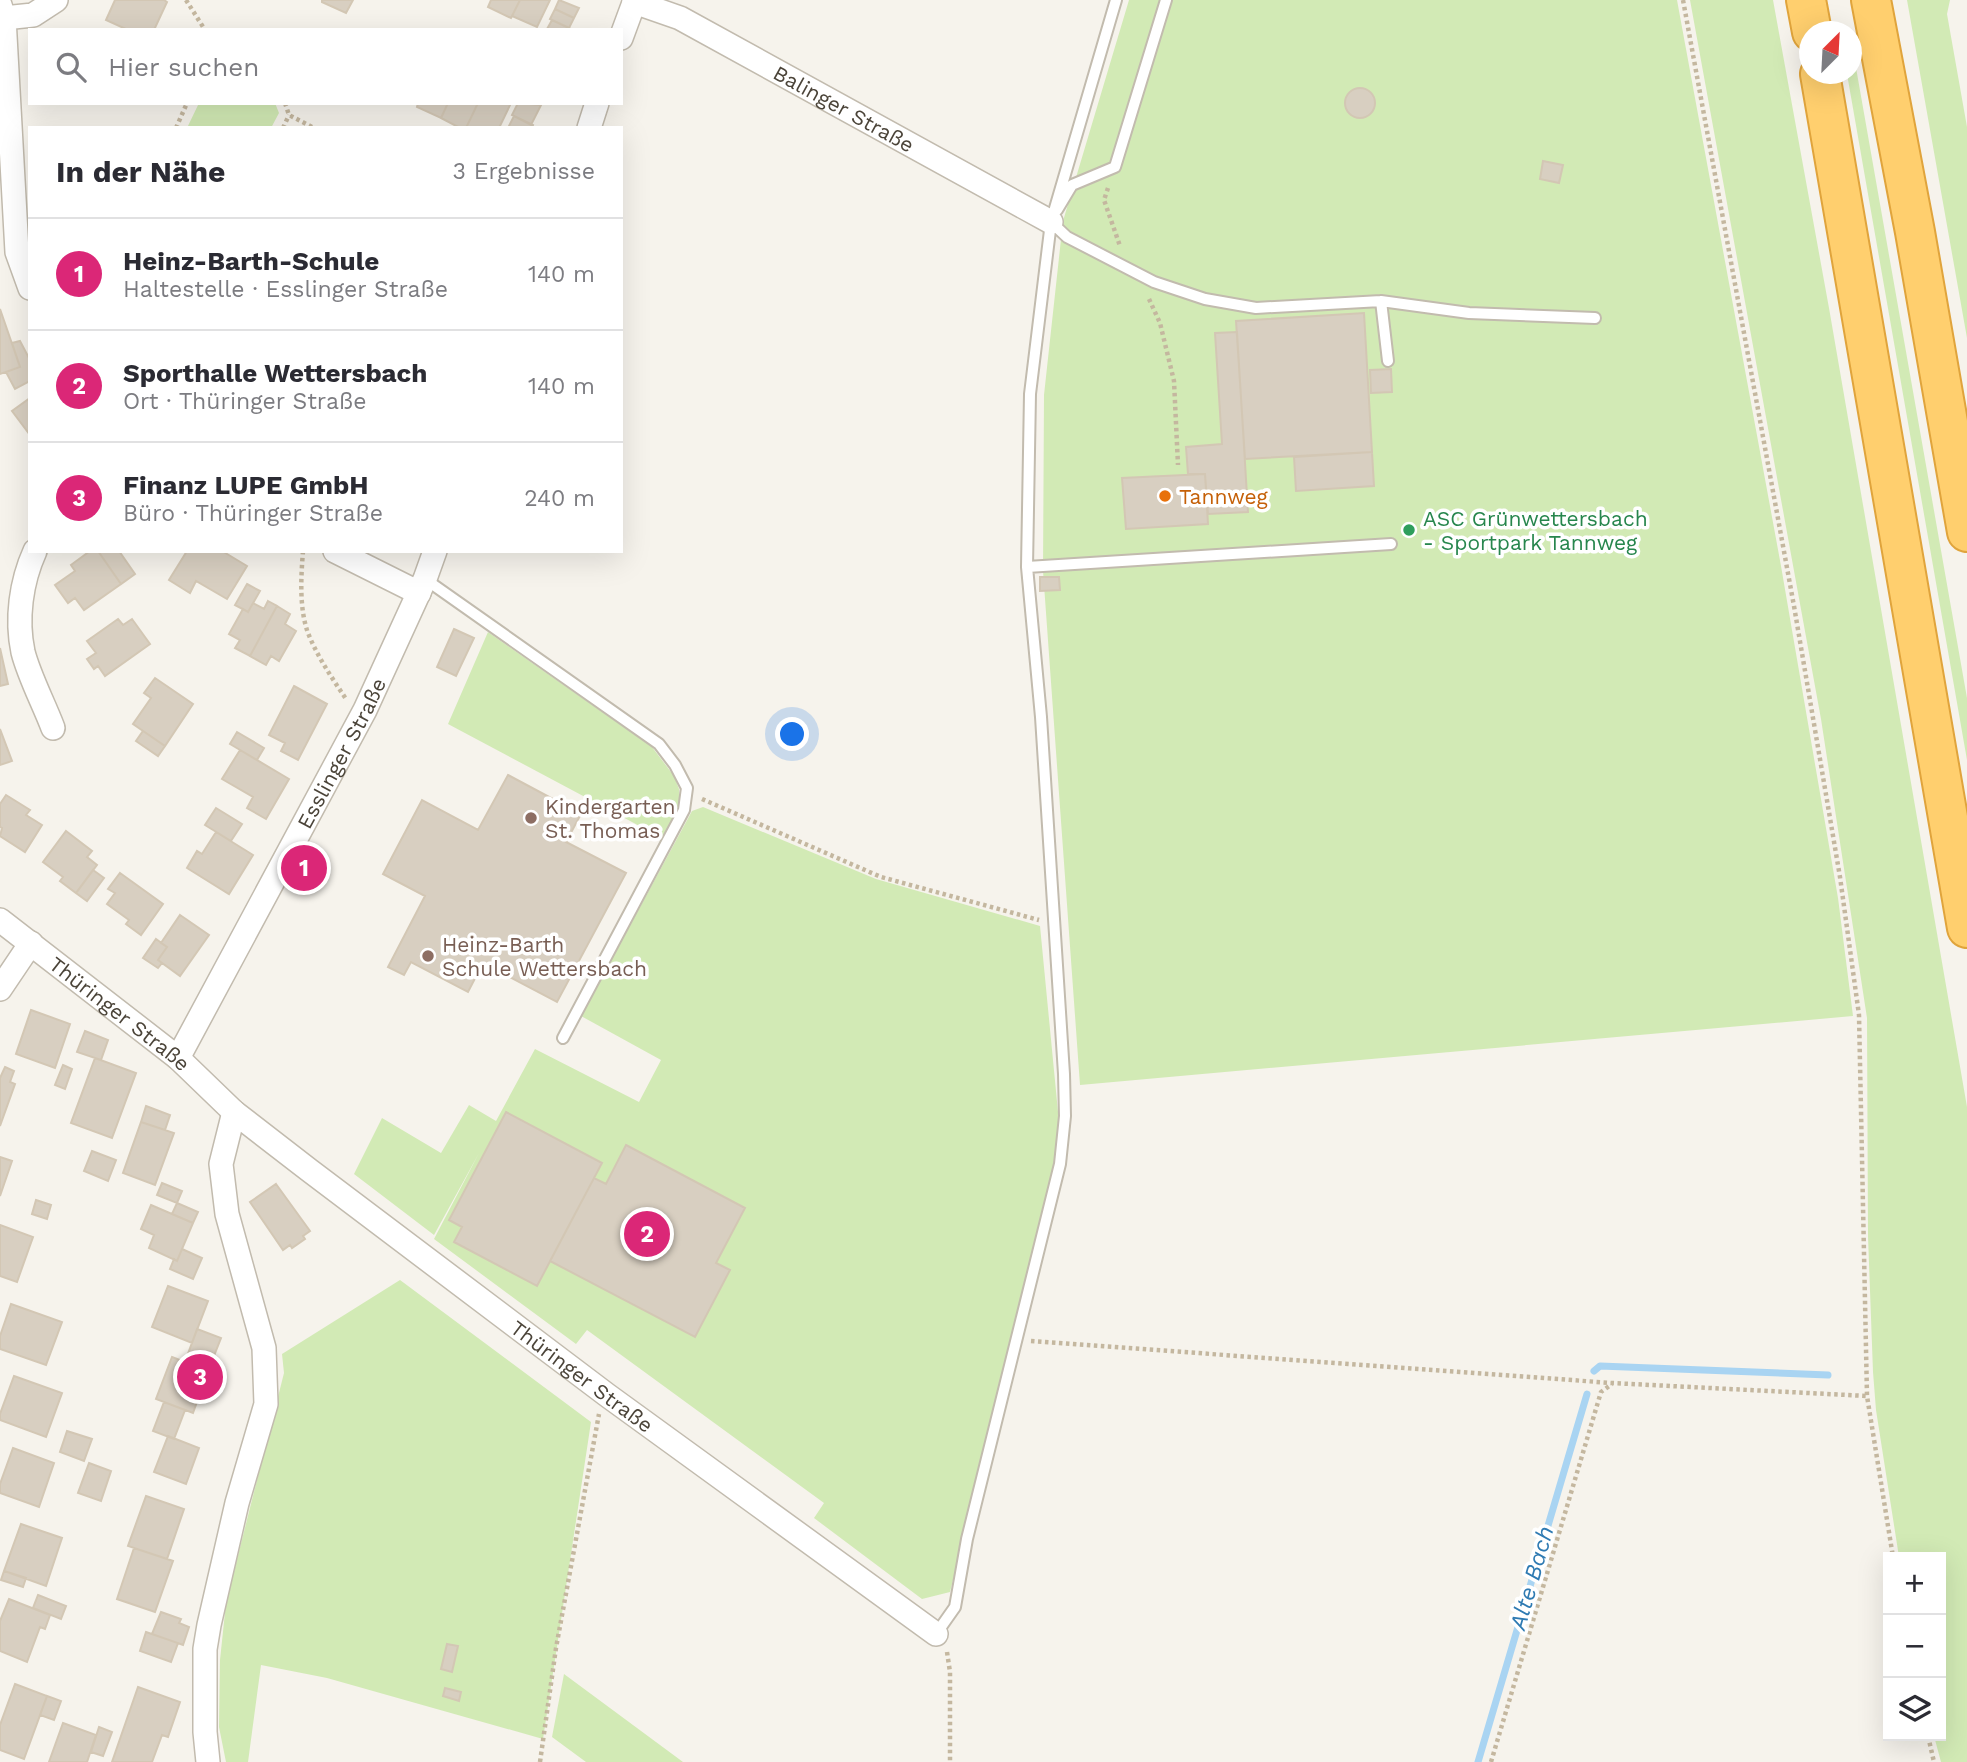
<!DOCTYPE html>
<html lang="de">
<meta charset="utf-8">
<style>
body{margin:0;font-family:"Work Sans",sans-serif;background:#f2f2f3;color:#2b2b33}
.controls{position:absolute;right:21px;bottom:21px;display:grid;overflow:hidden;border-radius:0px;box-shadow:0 7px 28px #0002}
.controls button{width:63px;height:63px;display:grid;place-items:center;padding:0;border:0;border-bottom:2px solid #e1e1e2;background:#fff;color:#2b2b33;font:35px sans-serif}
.compass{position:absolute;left:1799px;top:21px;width:63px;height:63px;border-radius:50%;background:#fff;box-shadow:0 7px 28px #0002;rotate:24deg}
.you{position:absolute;left:793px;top:735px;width:24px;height:24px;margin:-18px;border:5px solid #fff;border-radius:50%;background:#1a73e8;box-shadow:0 0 0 10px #1a73e833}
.badge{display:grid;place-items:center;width:46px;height:46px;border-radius:50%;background:#db2777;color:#fff;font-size:23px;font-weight:700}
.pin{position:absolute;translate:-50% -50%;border:4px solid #fff;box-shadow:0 2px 7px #0006}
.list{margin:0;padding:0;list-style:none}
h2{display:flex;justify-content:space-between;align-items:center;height:91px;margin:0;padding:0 28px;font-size:30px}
h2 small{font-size:23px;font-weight:400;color:#7c7c81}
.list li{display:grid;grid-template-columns:46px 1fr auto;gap:21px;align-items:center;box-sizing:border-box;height:112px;padding:0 28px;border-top:2px solid #e1e1e2}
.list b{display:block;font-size:26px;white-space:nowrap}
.list p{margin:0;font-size:23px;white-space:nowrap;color:#7c7c81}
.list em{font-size:23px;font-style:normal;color:#7c7c81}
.icon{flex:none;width:38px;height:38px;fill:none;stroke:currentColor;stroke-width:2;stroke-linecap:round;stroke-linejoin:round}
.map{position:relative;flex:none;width:1967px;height:1762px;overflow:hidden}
.search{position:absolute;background:#fff;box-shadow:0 7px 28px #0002;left:28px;top:28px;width:595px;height:77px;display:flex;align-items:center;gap:18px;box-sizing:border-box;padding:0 24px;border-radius:0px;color:#7c7c81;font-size:26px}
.panel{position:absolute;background:#fff;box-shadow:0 7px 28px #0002;left:28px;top:126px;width:595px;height:427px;border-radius:0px}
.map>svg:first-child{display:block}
.green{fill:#d2eab5}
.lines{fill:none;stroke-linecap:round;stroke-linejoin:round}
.stream{stroke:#a9d4f2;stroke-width:7}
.building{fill:#d8cfc1;stroke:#d3c7b4;stroke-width:2}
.service-casing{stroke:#c2bbae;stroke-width:14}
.minor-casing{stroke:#c2bbae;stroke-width:26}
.motorway-casing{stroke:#e0a43c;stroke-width:42}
.path{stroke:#c4b79f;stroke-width:4.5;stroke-dasharray:3.5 3.5;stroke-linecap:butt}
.service{stroke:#fff;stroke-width:10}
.minor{stroke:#fff;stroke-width:23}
.motorway{stroke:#ffcf6e;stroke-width:38}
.food-dot{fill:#e8710a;stroke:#fff;stroke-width:2.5}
.leisure-dot{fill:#2e9e5b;stroke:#fff;stroke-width:2.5}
.education-dot{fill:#8d6e63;stroke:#fff;stroke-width:2.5}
.labels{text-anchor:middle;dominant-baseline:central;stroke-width:7;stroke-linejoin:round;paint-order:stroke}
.street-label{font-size:21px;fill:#4b4439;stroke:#fff}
.food-label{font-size:21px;fill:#c56008;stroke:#fff;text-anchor:start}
.leisure-label{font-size:21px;fill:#27864d;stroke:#fff;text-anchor:start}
.education-label{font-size:21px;fill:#785e54;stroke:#fff;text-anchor:start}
.water-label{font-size:23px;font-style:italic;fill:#2e7ab2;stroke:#fff}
</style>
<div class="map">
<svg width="1967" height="1762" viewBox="0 0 1967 1762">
<rect width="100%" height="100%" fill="#f6f3ec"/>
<path class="green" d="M1129 0H1677L1781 566 1838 898 1853 1016 1080 1085 1043 571 1044 395 1063 221Z
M1690 0H1773L1829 308 1967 1107V1762H1941L1934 1736H1941V1557H1899L1876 1410 1873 1372 1868 1236 1867 1018 1821 719Z
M1907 0H1950L1947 14 1967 127V338Z
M1852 45 1967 698V760L1847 74H1852Z
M199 103H275L279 113 271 128H187Z
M488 632 652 747 674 776 679 789 680 804 662 838 448 724Z
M703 807 876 879 1040 926 1059 1122 1057 1165 950 1592 922 1599 814 1518 824 1503 587 1330 576 1344 434 1239 479 1153 434 1235 354 1174 382 1118 441 1153 469 1105 496 1121 535 1049 639 1102 661 1060 581 1016 692 811Z
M400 1280 591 1422 543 1739 327 1678 261 1665 248 1762H226L219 1727 220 1660 226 1603 284 1373 282 1354Z
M564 1674 683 1762H586L552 1737Z"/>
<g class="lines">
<path class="stream" d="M1594 1371 1600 1366 1828 1375
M1478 1762 1587 1394"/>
</g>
<path class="building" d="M115 0H164L167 2 154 30H128L106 20Z
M322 0H353L346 13 322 2Z
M491 0H520L511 18 488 7Z
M520 0H550L537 27 512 16Z
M559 0 579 8 574 18 555 9Z
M555 9 574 18 569 28 550 19Z
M552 20 571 29 570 30 547 29Z
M1345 103a15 15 0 1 1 30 0a15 15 0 1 1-30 0Z
M418 103H448L441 118 417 107Z
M448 103H478L466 128H460L441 118Z
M478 103H511L499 128H466Z
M518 103 541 105 531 125 512 115Z
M514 116 533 125 532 128H508Z
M1543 161 1563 165 1559 183 1540 179Z
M0 309 20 367 0 374Z
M1364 313 1372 452 1245 459 1236 321Z
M1237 332 1248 512 1208 514 1205 474H1188L1186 447 1222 444 1215 333Z
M20 341 30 360V381L15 389 6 372 20 367 12 343Z
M1391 369 1392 392 1371 393 1370 370Z
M30 398V435L12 411Z
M1372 452 1374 486 1296 491 1294 457Z
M1205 474 1208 524 1126 529 1122 478Z
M90 551H98L121 584 84 610 75 598 68 603 55 585 75 571 71 565Z
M98 551H119L135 574 121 584Z
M187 551H222L247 566 227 599 196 581 190 593 169 580Z
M1040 577H1059L1060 590 1040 591Z
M247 584 260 591 248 612 235 605Z
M268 601 277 606 250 656 235 648 240 640 229 634 243 609 248 612 253 603 264 609Z
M277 606 290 614 285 624 296 631 279 661 271 656 266 665 250 656Z
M118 619 123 625 132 619 150 644 105 676 98 666 94 669 87 659 96 653 87 641Z
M454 629 474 638 456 676 437 667Z
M0 648 8 684 0 686Z
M155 678 193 704 165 746 133 724 151 698 144 693Z
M294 686 327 704 298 760 281 751 285 743 269 735Z
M0 729 12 761 0 765Z
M143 731 165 746 158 756 136 741Z
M237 732 264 748 257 760 230 744Z
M240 750 289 779 266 819 247 808 253 797 222 779Z
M508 775 581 814 566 842 626 873 557 1002 483 963 468 992 411 962 404 975 388 967 425 896 383 874 422 800 478 830Z
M6 795 30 810 26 815 42 825 25 852 0 836 2 828 0 827V804Z
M216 808 242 824 231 841 205 825Z
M66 831 92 851 87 857 97 865 76 893 60 881 63 877 43 862Z
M216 832 253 855 229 894 187 868 197 851 202 854Z
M93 870 104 878 87 901 76 893Z
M120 873 163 904 141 935 126 924 129 920 107 904 115 893 108 889Z
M180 915 209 935 180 976 158 960 167 947 161 943Z
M156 939 167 947 158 960 162 963 158 968 143 958Z
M31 1010 70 1024 55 1068 16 1054Z
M85 1031 108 1040 101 1060 77 1052Z
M95 1058 136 1073 112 1138 71 1123Z
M63 1065 72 1069 65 1089 55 1085Z
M5 1067 14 1071 10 1082 15 1084 0 1126V1078Z
M146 1106 170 1115 165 1130 141 1122Z
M506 1112 602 1163 537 1286 454 1242 462 1227 449 1220Z
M141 1122 174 1133 155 1185 123 1173Z
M626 1145 745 1208 716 1263 730 1270 695 1337 550 1261 594 1178 606 1184Z
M92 1151 116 1160 108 1181 84 1171Z
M0 1157 12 1161 0 1196Z
M162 1183 182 1191 177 1203 157 1195Z
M276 1184 310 1231 303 1236 305 1239 292 1248 290 1245 283 1250 250 1202Z
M36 1200 51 1205 47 1219 32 1214Z
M177 1203 198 1212 193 1223 172 1214Z
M151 1205 193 1223 177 1261 149 1248 154 1235 141 1229Z
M0 1225 33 1237 17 1282 0 1276Z
M182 1249 202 1258 193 1279 170 1269 174 1259 177 1261Z
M168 1286 208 1301 192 1343 152 1327Z
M11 1304 62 1322 46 1365 0 1349V1336Z
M197 1329 221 1338 208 1371 185 1362Z
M172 1357 208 1371 193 1413 156 1399Z
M14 1376 62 1393 46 1437 0 1420V1414Z
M164 1402 185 1410 174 1439 153 1431Z
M67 1431 92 1439 84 1461 60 1452Z
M168 1436 199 1448 186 1484 154 1472Z
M13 1448 54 1463 39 1507 0 1493V1484Z
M89 1463 111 1471 101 1501 78 1493Z
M146 1496 184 1509 167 1559 128 1546Z
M21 1524 62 1538 46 1586 4 1571Z
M134 1548 173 1561 155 1612 117 1599Z
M4 1571 26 1578 23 1587 1 1580Z
M38 1595 66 1606 61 1619 33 1608Z
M9 1599 50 1615 45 1629 40 1627 27 1662 0 1651V1621Z
M161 1612 181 1619 179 1623 189 1627 183 1645 152 1634Z
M146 1632 178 1643 171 1662 140 1651Z
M447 1644 458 1646 452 1672 441 1669Z
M15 1684 47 1696 24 1759 0 1750V1725Z
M138 1687 180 1702 168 1737 162 1735 152 1762H112Z
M445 1688 461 1692 459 1701 443 1696Z
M47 1696 61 1701 54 1720 40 1715Z
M63 1723 96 1735 87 1762H49Z
M99 1727 112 1732 103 1756 91 1752Z"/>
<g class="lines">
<g class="service-casing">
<path id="service" d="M1057 210 1072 185 1115 167 1166 0
M1051 222 1067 237 1154 282 1205 299 1256 308 1381 301 1469 313 1595 318
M1381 301 1388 361
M1027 567 1391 544
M425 579 659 744 675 765 687 788 684 810 563 1038
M936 1634 955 1607 967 1539 1060 1164 1065 1116 1064 1074 1041 717 1027 567 1030 394 1051 222 1116 0"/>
</g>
<g class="minor-casing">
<g id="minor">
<path id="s1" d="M634 2 680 18 1051 222"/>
<path d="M0 5 4 18 17 252 30 288"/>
<path d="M4 18 33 15 56 0"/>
<path d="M621 38 635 0"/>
<path d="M589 128 597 103"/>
<path d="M35 551C21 582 16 619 23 652 29 676 44 704 53 728"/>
<path d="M335 551 419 593"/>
<path id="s2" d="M0 920 178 1058 234 1112 309 1170 607 1395 936 1634"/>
<path d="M0 989 31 943"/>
<path id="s3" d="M178 1058 365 710 425 579 435 551"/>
<path d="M208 1762 205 1732V1649L209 1625 237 1503 266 1404 264 1348 227 1214 221 1164 234 1112"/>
</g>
</g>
<g class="motorway-casing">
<path id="motorway" d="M1806 0 1812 32
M1871 0 1915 232 1967 532
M1820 74 1967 928"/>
</g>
<path class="path" d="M186 0 205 30
M1683 0 1794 606 1840 877 1859 1015 1867 1396 1893 1557
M285 103 289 115 314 128
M176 128 187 103
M283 128 289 115
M1108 188 1104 200 1120 246
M1149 299 1160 323 1174 381 1178 465
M303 551C301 577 299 608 308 633 317 656 332 678 346 699
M702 799 881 877 1039 920
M1031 1341 1612 1383 1867 1396
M947 1652 950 1672V1762
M1928 1736 1934 1762
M540 1762 556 1648 599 1414
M1491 1762 1601 1392 1612 1384"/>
<use href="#service" class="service"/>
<use href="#minor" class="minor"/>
<use href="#motorway" class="motorway"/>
</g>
<circle class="food-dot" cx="1165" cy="496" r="7"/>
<circle class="leisure-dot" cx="1409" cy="530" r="7"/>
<g class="education-dot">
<circle cx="531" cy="818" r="7"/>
<circle cx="428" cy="956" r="7"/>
</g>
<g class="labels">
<g class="street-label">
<text stroke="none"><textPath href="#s1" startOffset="236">Balinger Straße</textPath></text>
<text stroke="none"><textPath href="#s3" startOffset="346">Esslinger Straße</textPath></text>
<text stroke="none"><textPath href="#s2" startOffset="152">Thüringer Straße</textPath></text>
<text stroke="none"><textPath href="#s2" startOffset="740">Thüringer Straße</textPath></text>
</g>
<g class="food-label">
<text x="1179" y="496">Tannweg</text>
</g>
<g class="leisure-label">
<text x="1423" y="518">ASC Grünwettersbach<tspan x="1423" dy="24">- Sportpark Tannweg</tspan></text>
</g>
<g class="education-label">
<text x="545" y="806">Kindergarten<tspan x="545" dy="24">St. Thomas</tspan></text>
<text x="442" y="944">Heinz-Barth<tspan x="442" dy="24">Schule Wettersbach</tspan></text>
</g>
<g class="water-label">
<text transform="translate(1532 1578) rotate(-74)">Alte Bach</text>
</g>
</g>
</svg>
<div class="controls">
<button>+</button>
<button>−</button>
<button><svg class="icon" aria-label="layers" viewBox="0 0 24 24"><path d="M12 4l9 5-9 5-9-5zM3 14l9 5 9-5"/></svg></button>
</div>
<svg class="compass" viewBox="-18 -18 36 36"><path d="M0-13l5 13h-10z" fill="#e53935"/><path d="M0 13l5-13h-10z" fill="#7c7c81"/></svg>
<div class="you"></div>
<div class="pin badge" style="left:304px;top:868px">1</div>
<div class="pin badge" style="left:647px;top:1234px">2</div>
<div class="pin badge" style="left:200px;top:1377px">3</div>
<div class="search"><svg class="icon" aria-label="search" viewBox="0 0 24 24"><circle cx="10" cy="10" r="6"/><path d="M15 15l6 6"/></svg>Hier suchen</div>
<section class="panel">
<h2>In der Nähe<small>3 Ergebnisse</small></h2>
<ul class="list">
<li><span class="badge">1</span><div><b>Heinz-Barth-Schule</b><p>Haltestelle · Esslinger Straße</p></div><em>140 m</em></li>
<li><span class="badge">2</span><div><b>Sporthalle Wettersbach</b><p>Ort · Thüringer Straße</p></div><em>140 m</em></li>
<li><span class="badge">3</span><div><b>Finanz LUPE GmbH</b><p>Büro · Thüringer Straße</p></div><em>240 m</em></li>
</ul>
</section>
</div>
